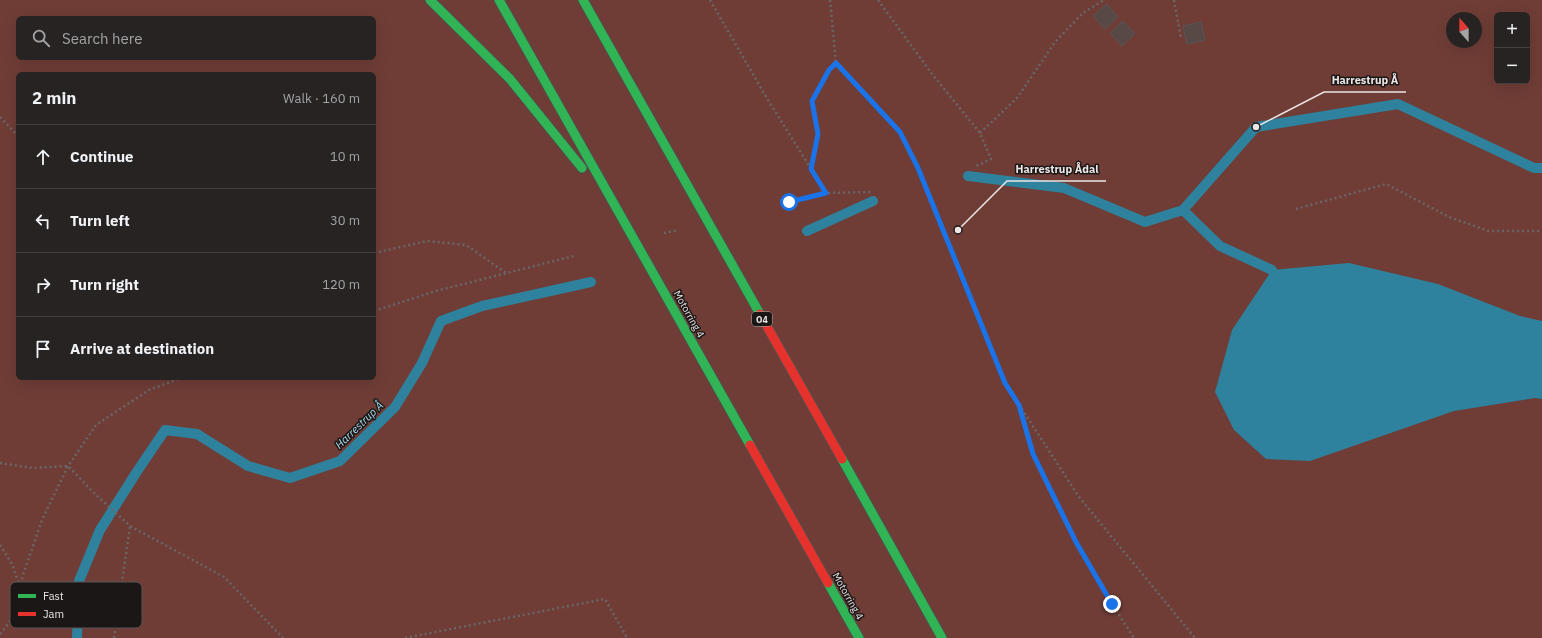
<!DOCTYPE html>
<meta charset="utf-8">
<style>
body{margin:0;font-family:"IBM Plex Sans",sans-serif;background:#2f2b2b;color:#f1f3f6}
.controls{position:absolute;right:12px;top:12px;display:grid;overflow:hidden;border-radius:6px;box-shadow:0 4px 16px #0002}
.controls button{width:36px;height:36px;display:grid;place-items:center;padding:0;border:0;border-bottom:1px solid #434041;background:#272323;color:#f1f3f6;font:20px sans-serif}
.compass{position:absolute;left:1446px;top:12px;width:36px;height:36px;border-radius:50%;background:#272323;box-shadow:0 4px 16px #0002;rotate:339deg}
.stop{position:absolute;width:12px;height:12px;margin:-9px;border:3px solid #1a73e8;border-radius:50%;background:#fff}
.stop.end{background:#1a73e8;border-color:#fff;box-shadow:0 1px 4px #0008}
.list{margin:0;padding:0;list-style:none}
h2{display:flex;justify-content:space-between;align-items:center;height:52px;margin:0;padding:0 16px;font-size:17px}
h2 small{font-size:13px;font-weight:400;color:#a4a4a6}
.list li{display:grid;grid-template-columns:26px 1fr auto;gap:12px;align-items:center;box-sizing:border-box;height:64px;padding:0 16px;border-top:1px solid #434041}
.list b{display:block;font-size:15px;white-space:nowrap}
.list em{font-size:13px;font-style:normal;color:#a4a4a6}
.icon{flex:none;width:22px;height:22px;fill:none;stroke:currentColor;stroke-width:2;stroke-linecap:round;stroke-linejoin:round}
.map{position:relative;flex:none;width:1542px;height:638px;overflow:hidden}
.search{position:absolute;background:#272323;box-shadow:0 4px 16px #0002;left:16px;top:16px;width:360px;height:44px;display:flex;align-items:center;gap:10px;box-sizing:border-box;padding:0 14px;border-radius:6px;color:#a4a4a6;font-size:15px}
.panel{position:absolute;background:#272323;box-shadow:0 4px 16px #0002;left:16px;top:72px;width:360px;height:308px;border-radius:6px}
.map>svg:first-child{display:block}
.green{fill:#6f3d36;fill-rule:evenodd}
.water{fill:#2e829d}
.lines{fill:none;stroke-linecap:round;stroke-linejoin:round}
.stream{stroke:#2e829d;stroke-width:10}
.building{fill:#584846;stroke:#595655}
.fast-casing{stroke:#524d4d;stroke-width:11}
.jam-casing{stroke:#524d4d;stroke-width:11}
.path{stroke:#6a6666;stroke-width:2.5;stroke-dasharray:2 3;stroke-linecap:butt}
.fast{stroke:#30b455;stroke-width:9}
.jam{stroke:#e5322d;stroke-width:9}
.route{stroke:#1a73e8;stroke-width:5}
.labels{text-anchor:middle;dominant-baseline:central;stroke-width:3;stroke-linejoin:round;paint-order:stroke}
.shield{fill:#1b1716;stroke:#ada8a7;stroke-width:1}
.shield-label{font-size:9px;font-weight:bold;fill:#ece6e5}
.street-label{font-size:10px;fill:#ece6e5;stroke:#1b1716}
.water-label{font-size:11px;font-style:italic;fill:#aaddf1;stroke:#1b1716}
.key{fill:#1b1716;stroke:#5a5554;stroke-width:1}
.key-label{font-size:11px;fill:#ece6e5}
.leader{fill:none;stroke:#ece6e5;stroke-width:1.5}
.callout-dot{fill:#ece6e5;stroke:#1b1716;stroke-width:1.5}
.callout-label{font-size:11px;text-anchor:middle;font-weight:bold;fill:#ece6e5;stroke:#1b1716;stroke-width:3;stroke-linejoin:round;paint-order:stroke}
</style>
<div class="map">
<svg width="1542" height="638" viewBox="0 0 1542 638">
<rect width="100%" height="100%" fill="#342f2f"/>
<path class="green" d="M0 0H1542V638H0ZM1497 15H1527V81H1497ZM18 18H374V58H18ZM1452 18H1476V42H1452ZM18 74H374V378H18Z"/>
<path class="water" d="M1349 263 1438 284 1520 316 1542 321V399L1535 398 1454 411 1310 461 1266 459 1234 430 1215 392 1232 330 1272 270Z"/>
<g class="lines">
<path class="stream" d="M968 176 1064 188 1145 222 1183 210 1256 127 1398 104 1534 168H1542
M1183 210 1220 246 1272 270
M807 231 873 201
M77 638 79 581 100 530 136 473 165 430 197 434 248 466 290 478 340 461 395 407 422 363 441 321 482 306 591 282"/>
</g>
<path class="building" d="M1107 4 1118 17 1105 29 1093 16Z
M1123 21 1135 34 1122 46 1110 33Z
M1201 22 1205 40 1187 44 1183 26Z"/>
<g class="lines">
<g class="fast-casing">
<path id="fast" d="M430 0 510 79 582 168
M499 0 750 445
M583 0 760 314
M842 459 942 638
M828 583 859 638"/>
</g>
<g class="jam-casing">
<path id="jam" d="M760 314 842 459
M750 445 828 583"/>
</g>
<path class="path" d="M710 0 765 95 826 193
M830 0 836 63 900 133 918 168 1005 383 1079 497 1195 638
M878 0 932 74 980 133 991 159 974 167
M1174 0 1181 39
M0 117 18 136
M980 133 1017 98 1055 42 1083 13 1104 0
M811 169 818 134 812 101 829 70 836 63
M789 201 826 193 872 192
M1296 209 1386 184 1449 217 1489 231H1542
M664 233 679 230
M374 253 427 241 466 245 506 273
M374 311 436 291 574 256
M1020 408C1024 424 1027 441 1033 456 1061 519 1096 580 1134 638
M0 463 33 468 68 466 93 492 130 526 224 577 283 638
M0 545 12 564 20 587
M0 634 11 620 23 575 42 520 68 466 96 425 149 390 181 378
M114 638 130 526
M405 638 605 599 627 638"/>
<use href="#fast" class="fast"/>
<use href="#jam" class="jam"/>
</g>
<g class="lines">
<path class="route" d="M789 202 826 193 811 169 818 134 812 101 829 70 836 63 900 132 918 168 1005 383 1019 405 1033 454 1076 542 1112 604"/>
</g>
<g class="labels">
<rect class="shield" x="752" y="312" width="20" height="14" rx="3"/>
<g class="shield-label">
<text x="762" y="319">O4</text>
</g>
<g class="street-label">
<text transform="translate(689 314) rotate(61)">Motorring 4</text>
<text transform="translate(848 596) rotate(61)">Motorring 4</text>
</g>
<g class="water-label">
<text transform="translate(359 425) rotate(-44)">Harrestrup Å</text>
</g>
</g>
<rect x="10" y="582" width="132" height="46" rx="6" class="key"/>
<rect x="18" y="594" width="18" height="4" fill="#30b455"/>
<rect x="18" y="612" width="18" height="4" fill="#e5322d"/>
<g class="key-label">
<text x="43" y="600">Fast</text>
<text x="43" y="618">Jam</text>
</g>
<path class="leader" d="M1256 127L1324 92H1406M958 230L1007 181H1106"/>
<g class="callout-dot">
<circle cx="1256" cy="127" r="4"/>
<circle cx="958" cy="230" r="4"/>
</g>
<g class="callout-label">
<text x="1365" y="84">Harrestrup Å</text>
<text x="1057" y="173">Harrestrup Ådal</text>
</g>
</svg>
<div class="controls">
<button>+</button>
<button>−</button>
</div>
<svg class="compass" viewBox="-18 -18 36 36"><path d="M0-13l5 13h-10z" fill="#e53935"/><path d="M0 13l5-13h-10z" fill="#a4a4a6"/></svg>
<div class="stop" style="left:789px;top:202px"></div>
<div class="stop end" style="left:1112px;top:604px"></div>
<div class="search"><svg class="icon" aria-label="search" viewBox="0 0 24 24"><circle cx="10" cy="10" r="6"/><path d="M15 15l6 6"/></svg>Search here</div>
<section class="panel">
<h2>2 min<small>Walk · 160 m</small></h2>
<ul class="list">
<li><svg class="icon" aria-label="ahead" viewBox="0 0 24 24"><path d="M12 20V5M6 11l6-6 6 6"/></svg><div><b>Continue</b></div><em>10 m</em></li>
<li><svg class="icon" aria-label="left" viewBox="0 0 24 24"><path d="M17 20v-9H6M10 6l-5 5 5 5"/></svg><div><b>Turn left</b></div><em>30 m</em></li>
<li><svg class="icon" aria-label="right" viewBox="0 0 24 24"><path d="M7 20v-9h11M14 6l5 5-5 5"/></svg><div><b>Turn right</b></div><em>120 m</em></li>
<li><svg class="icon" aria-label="arrive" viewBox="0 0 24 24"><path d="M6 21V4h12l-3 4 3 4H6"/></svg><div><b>Arrive at destination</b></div></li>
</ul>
</section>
</div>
